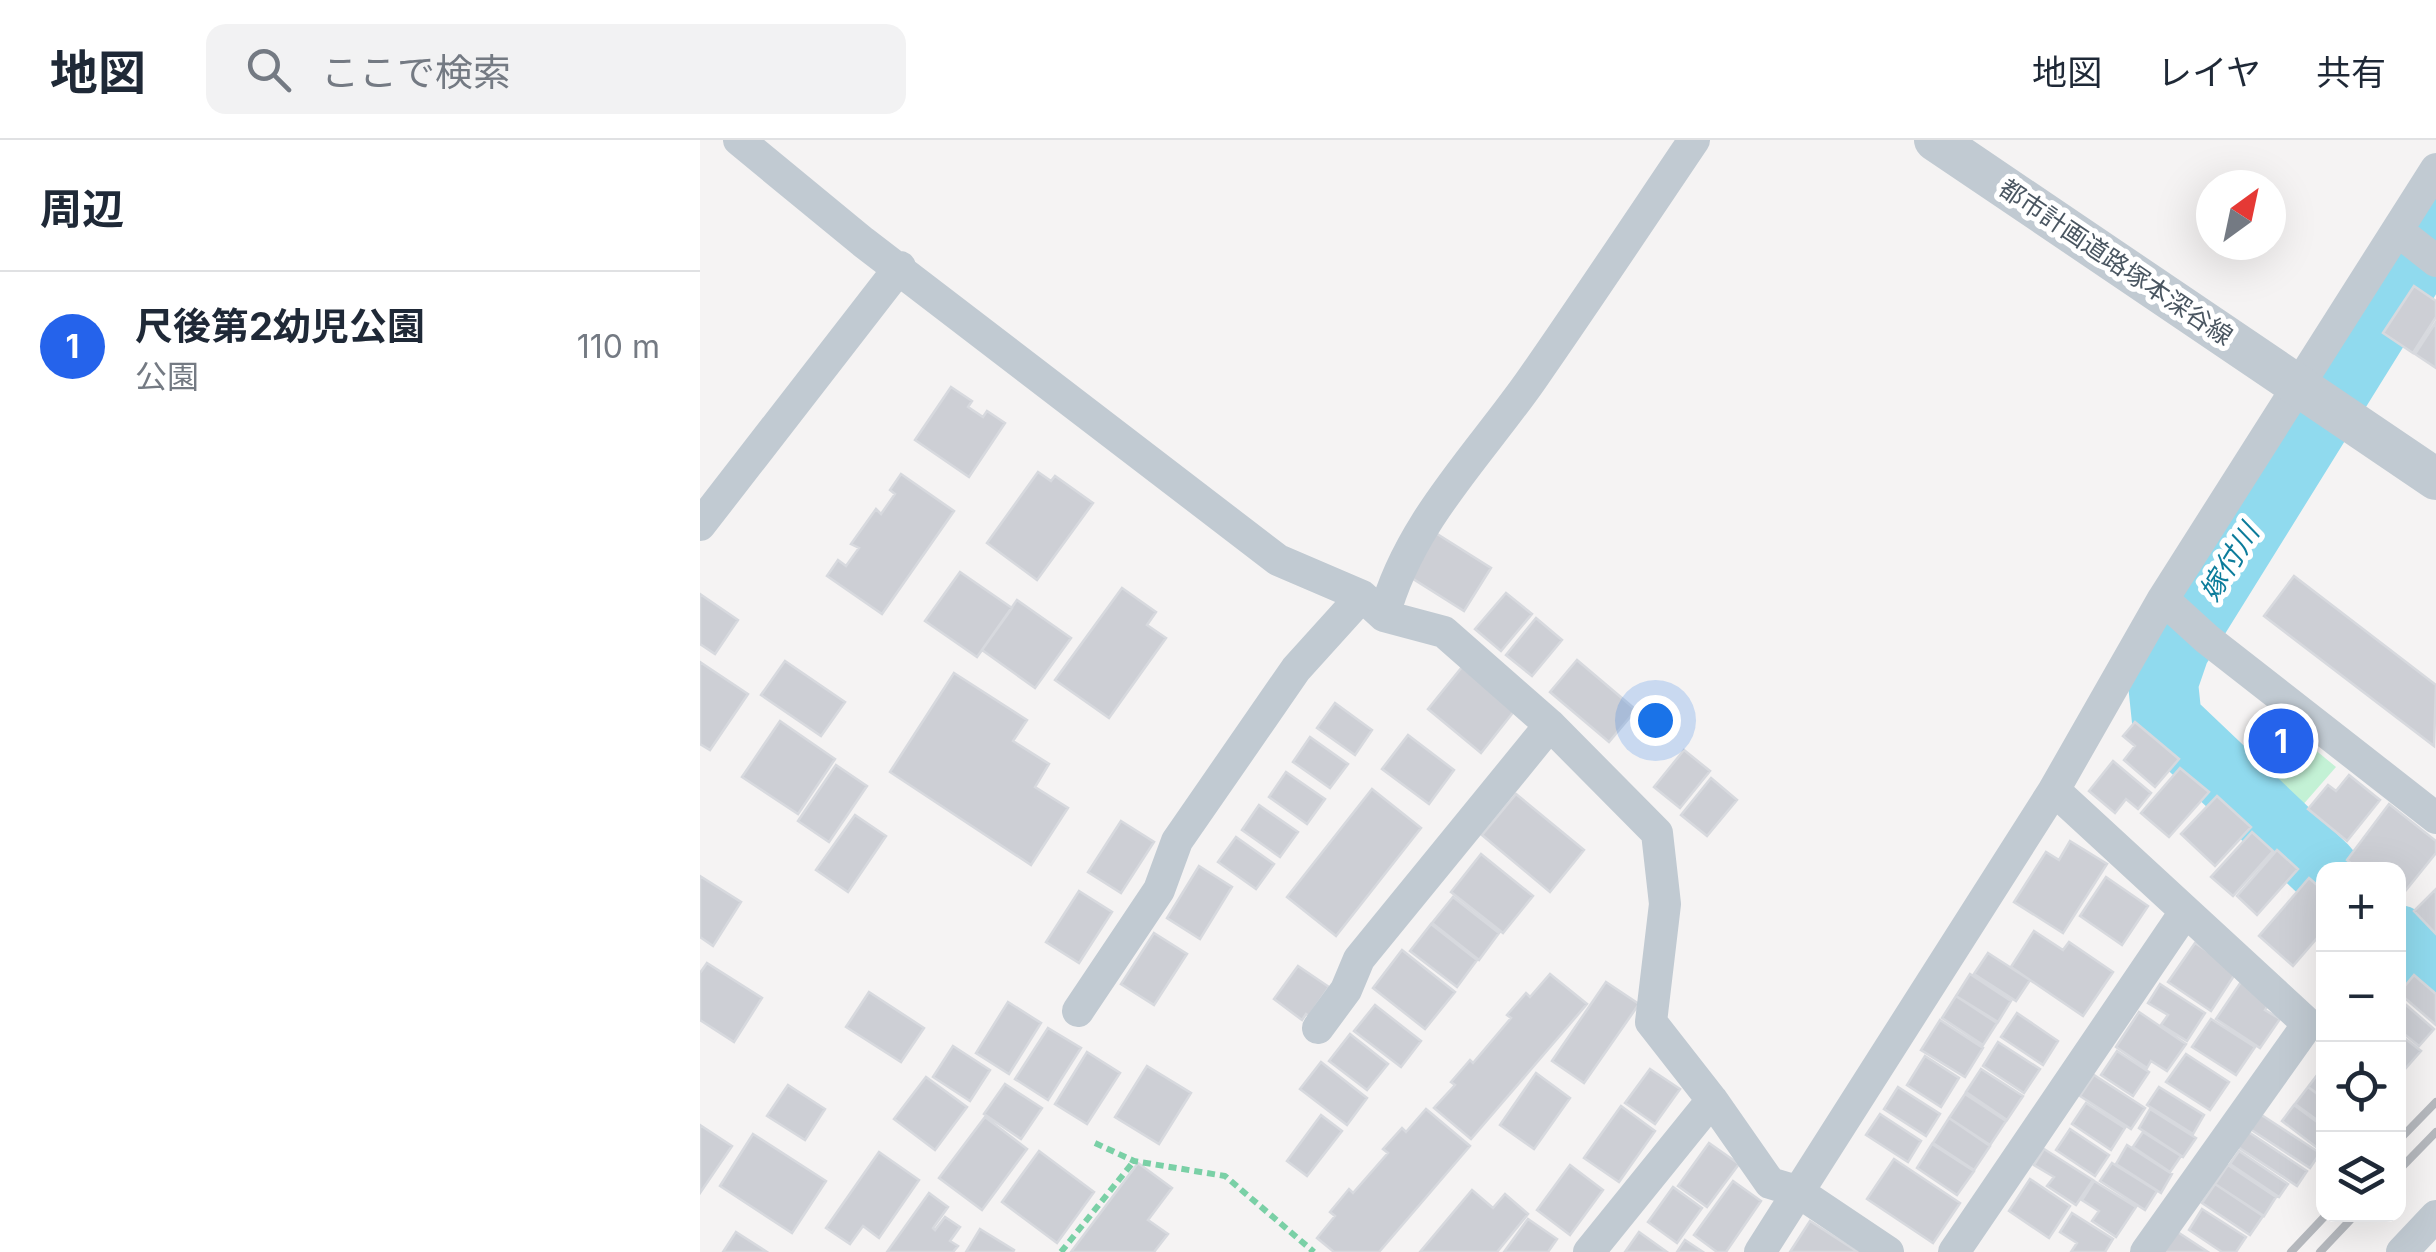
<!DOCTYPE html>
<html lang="ja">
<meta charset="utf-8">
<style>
body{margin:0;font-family:Inter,"Noto Sans JP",sans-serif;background:#f2f2f3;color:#1f2937}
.controls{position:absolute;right:30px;bottom:30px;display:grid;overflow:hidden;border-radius:20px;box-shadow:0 10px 40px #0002}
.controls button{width:90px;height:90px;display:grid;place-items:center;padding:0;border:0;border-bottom:2px solid #e0e1e3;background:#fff;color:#1f2937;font:50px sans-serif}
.compass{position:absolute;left:1496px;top:30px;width:90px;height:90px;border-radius:50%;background:#fff;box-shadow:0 10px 40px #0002;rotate:33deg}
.you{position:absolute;left:955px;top:580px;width:35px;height:35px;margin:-25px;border:8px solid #fff;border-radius:50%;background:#1a73e8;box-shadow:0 0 0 15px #1a73e833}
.badge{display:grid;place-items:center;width:65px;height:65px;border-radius:50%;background:#2563eb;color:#fff;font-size:32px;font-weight:700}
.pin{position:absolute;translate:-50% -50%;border:5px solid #fff;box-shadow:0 2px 10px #0006}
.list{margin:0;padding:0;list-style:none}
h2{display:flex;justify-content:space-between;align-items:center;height:130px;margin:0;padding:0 40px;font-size:42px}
h2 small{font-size:32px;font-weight:400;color:#747a83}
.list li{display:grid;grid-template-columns:65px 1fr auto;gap:30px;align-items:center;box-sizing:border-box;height:150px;padding:0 40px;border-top:2px solid #e0e1e3}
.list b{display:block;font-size:38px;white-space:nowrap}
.list p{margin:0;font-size:32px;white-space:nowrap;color:#747a83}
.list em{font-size:32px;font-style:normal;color:#747a83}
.icon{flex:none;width:55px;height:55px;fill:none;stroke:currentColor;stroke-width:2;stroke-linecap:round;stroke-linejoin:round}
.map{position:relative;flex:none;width:1736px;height:1112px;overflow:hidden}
header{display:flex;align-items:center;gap:60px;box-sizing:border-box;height:140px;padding:0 50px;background:#fff;border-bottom:2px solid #e0e1e3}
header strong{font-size:48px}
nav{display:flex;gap:55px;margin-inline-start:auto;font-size:35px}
.search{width:700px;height:90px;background:#f2f2f3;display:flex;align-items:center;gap:25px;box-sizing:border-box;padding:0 35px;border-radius:20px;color:#747a83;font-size:38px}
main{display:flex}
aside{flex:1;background:#fff}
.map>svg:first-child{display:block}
.green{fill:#c3f1d5}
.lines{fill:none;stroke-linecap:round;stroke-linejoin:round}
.river{stroke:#90daee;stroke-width:70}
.building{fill:#cdcfd5;stroke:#d7d9de;stroke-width:2.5}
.path{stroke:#7ad0a6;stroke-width:6;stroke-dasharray:8 5;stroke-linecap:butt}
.minor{stroke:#c1cad2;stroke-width:32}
.tertiary{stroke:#c1cad2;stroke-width:42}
.rail{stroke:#b5b8bd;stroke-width:8}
.labels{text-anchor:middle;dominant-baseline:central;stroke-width:10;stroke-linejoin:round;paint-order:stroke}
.street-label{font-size:25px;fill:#4a5661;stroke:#fff}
.water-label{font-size:28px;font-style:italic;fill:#0c7c9b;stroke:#fff}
</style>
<header>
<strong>地図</strong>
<div class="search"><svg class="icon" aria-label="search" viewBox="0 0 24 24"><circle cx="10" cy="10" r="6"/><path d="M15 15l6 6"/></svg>ここで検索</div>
<nav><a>地図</a><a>レイヤ</a><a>共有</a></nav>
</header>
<main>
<aside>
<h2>周辺<small></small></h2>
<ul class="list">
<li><span class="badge">1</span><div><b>尺後第2幼児公園</b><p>公園</p></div><em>110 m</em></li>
</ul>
</aside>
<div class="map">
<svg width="1736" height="1112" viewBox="0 0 1736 1112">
<rect width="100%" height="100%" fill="#f5f3f3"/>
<path class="green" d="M1574 576 1636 627 1594 675 1540 626Z"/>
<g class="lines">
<path class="river" d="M1624 730 1467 581 1463 543 1475 508 1736 88
M1698 800 1736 836"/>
</g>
<path class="building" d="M1714 146 1736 161V177L1713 213 1683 193Z
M1736 182V228L1715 214Z
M251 247 272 261 268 267 283 277 287 271 305 283 269 337 215 300Z
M338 332 351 341 355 336 393 363 337 440 287 403Z
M201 334 254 371 182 474 127 436 138 420 146 426 159 408 151 404 176 369 181 374 195 354 190 350Z
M734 392 791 428 764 471 707 435Z
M260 432 312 468 277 517 225 481Z
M1594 436 1736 545 1734 606 1564 476Z
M422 448 456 472 447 485 466 498 409 578 355 540Z
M806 453 832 474 801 511 775 489Z
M0 454 38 480 15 514 0 504Z
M317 460 371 498 335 548 282 510Z
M836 478 862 500 832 536 806 515Z
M877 520 936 570 909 602 850 552Z
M85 521 145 562 121 596 61 555Z
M0 522 48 554 10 610 0 604Z
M762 527 815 570 781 613 728 569Z
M254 533 327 580 313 601 349 624 335 647 368 668 331 725 190 632Z
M635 563 672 590 655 615 617 588Z
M80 581 135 619 98 674 42 637Z
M1435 582 1479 619 1455 647 1424 620 1435 606 1423 596Z
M708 595 754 630 729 664 682 629Z
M610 597 648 624 630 648 593 622Z
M984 610 1010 631 980 668 954 647Z
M1413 621 1451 653 1438 669 1426 659 1415 673 1389 651Z
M136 625 167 646 129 702 98 681Z
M1480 628 1509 652 1469 697 1441 673Z
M586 632 625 659 607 684 569 657Z
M1649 635 1680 660 1647 701 1608 669 1628 645 1636 651Z
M1011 638 1037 660 1007 696 981 675Z
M672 649 721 688 636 796 587 757Z
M816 654 884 710 850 752 782 695Z
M1517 656 1551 687 1515 726 1481 694Z
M1689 664 1736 701V713L1698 760V730H1659L1647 720Z
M559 665 598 692 580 717 542 690Z
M155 675 186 696 148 752 116 730Z
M421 681 454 702 421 753 388 732Z
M1552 692 1573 711 1533 756 1511 737Z
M536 697 574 724 556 749 518 722Z
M1370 701 1407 724 1363 793 1314 762 1346 712 1359 720Z
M1577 710 1598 729 1557 775 1537 756Z
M781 714 833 756 803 793 751 752Z
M499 726 532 747 500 799 467 778Z
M0 736 41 762 13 806 0 797Z
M1406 737 1448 766 1422 805 1380 776Z
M1609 738 1624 751V790L1593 826 1559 796Z
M1736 749V794L1714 771Z
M379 751 412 772 379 823 346 802Z
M753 757 799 793 779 820 732 783Z
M731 784 777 820 757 847 710 811Z
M1334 791 1363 810 1369 802 1413 832 1383 876 1311 827Z
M454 793 487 814 454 865 421 844Z
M1495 803 1537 831 1511 871 1468 842Z
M702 810 755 852 725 889 673 848Z
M1288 813 1330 840 1316 861 1274 834Z
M7 823 62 858 34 902 0 880V833Z
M598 826 629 847 609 876 606 874 602 880 574 859Z
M850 834 887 864 771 999 734 968 755 945 751 942 770 920 773 923 811 878 807 875 826 853 830 857Z
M1270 834 1311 861 1298 882 1256 856Z
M1714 835 1736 854V885L1699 853Z
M906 842 939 864 884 943 852 921Z
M1541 842 1570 862 1565 870 1580 879 1560 908 1516 879Z
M1460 844 1505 873 1487 901 1461 885 1468 875 1448 863Z
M169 852 224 888 201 922 146 887Z
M1256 856 1297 883 1283 905 1242 878Z
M1698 858 1734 889 1719 906 1698 889Z
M308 862 341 883 309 934 276 913Z
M675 865 721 901 701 927 654 891Z
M1439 872 1486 904 1467 931 1451 921 1447 928 1416 907Z
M1317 873 1358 901 1343 925 1301 897Z
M1511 879 1555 907 1536 935 1492 907Z
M1240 880 1283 908 1265 937 1221 910Z
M348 888 381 908 348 960 315 939Z
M1698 893 1721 911 1705 929 1698 924Z
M650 894 688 924 667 950 629 921Z
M1298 902 1340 929 1324 953 1283 926Z
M253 906 290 930 270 961 233 937Z
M1417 911 1449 932 1433 956 1401 935Z
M387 912 420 933 387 984 355 964Z
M1486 914 1529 942 1510 970 1466 942Z
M1225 916 1259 938 1241 967 1207 945Z
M621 922 667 958 647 985 600 949Z
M447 926 491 953 459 1004 415 977Z
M950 929 980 949 955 984 925 963Z
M1281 929 1323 956 1307 980 1266 952Z
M1621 930 1624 932V958L1608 947Z
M836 933 870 958 834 1009 800 985Z
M1394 935 1445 968 1431 989 1380 956Z
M226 937 267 967 235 1010 194 979Z
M305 944 342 968 321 999 284 974Z
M88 945 125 969 105 1000 67 976Z
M1198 947 1240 974 1226 996 1184 969Z
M1459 947 1504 975 1493 994 1447 965Z
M1608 947 1624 959V985L1595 964Z
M1265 954 1306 981 1290 1005 1249 978Z
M1386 963 1425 988 1411 1010 1372 984Z
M1594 965 1624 987V1013L1582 981Z
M921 966 955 991 919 1042 884 1018Z
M726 969 770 1006 679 1112H634L617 1098 635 1076 630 1072 649 1049 653 1053 688 1013 683 1009 702 988 706 992Z
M1450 969 1496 998 1483 1017 1439 988Z
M1180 974 1221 1001 1208 1022 1166 995Z
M1560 974 1620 1013 1610 1028 1550 989Z
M621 975 642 991 607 1036 587 1021Z
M285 977 327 1009 282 1070 239 1038Z
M1249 978 1290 1006 1274 1030 1233 1003Z
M0 985 32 1006 0 1053Z
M1370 989 1409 1015 1395 1036 1356 1010Z
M1547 991 1607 1031 1597 1046 1538 1007Z
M1443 992 1481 1016 1470 1032 1433 1007Z
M53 994 126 1041 92 1093 20 1046Z
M1009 1003 1039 1024 1007 1067 978 1046Z
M1232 1004 1274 1031 1257 1055 1217 1028Z
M1427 1005 1472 1034 1461 1053 1416 1024Z
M1344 1009 1393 1040 1376 1065 1347 1046 1354 1037 1334 1025Z
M339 1011 394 1052 357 1103 302 1062Z
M1539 1011 1588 1044 1579 1057 1530 1024Z
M179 1012 219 1040 179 1098 163 1086 150 1104 126 1088Z
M1194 1019 1260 1063 1233 1103 1167 1059Z
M438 1023 472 1048 448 1080 468 1094 454 1112H371Z
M1412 1023 1457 1051 1445 1070 1400 1041Z
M870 1025 903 1050 870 1095 837 1070Z
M1528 1025 1576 1057 1564 1076 1515 1044Z
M1330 1039 1370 1066 1349 1098 1309 1071Z
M1033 1041 1061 1061 1026 1112H1017L994 1095Z
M1394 1041 1436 1067 1416 1097 1392 1081 1399 1071 1382 1060Z
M1515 1044 1563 1076 1550 1095 1502 1063Z
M973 1047 1002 1068 977 1103 948 1082Z
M772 1050 793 1068 805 1054 828 1074 797 1112H720Z
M229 1053 248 1067 233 1088 235 1090 245 1077 260 1087 250 1101 258 1106 253 1112H187Z
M1502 1069 1546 1097 1536 1112H1522L1489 1090Z
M1372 1073 1413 1099 1405 1112H1371L1377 1103 1360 1092Z
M828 1079 857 1099 848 1112H804Z
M1110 1081 1158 1112H1090Z
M280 1089 314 1110 313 1112H266Z
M1476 1091 1508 1112H1462Z
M36 1092 67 1112H23Z
M939 1092 967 1112H925Z
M985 1100 1003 1112H977Z"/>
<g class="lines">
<path class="path" d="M395 1003 434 1021 525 1036 614 1112
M361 1112 434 1021"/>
<path class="minor" d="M39 0 163 102 578 420 662 456 684 476 744 492 850 585 957 693 965 764 951 882 1012 960 1070 1043 1097 1051 1188 1112
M1698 91 1736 121
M0 385 200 127
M1463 459 1507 499 1736 678
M684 476C708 384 779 315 832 239 887 160 940 80 994 0
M1354 650 1608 884 1446 1112
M378 871 459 750 477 701 596 529 662 456
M618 888 646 850 659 819 850 585
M889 1112 1012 960
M1060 1112 1354 650 1463 459 1736 29
M1254 1112 1485 772
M1702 1112 1736 1076"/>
<path class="tertiary" d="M1235 0 1736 339"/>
<path class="rail" d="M1698 1001 1736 962
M1698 1031 1736 992
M1591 1112 1627 1074
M1620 1112 1656 1074"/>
</g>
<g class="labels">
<g class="street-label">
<text transform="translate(1416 122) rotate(34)">都市計画道路塚本深谷線</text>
</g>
<g class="water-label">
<text transform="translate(1529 422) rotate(-58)">嫁付川</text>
</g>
</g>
</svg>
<div class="controls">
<button>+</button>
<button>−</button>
<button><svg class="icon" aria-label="locate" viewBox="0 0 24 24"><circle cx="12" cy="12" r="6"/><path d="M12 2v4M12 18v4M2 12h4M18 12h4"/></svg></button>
<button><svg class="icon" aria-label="layers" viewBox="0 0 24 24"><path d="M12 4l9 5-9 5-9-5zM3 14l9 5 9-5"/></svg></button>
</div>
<svg class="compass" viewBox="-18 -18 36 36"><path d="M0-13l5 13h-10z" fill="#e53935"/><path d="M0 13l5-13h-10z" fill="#747a83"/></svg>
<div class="you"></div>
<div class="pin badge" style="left:1581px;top:601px">1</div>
</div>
</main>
